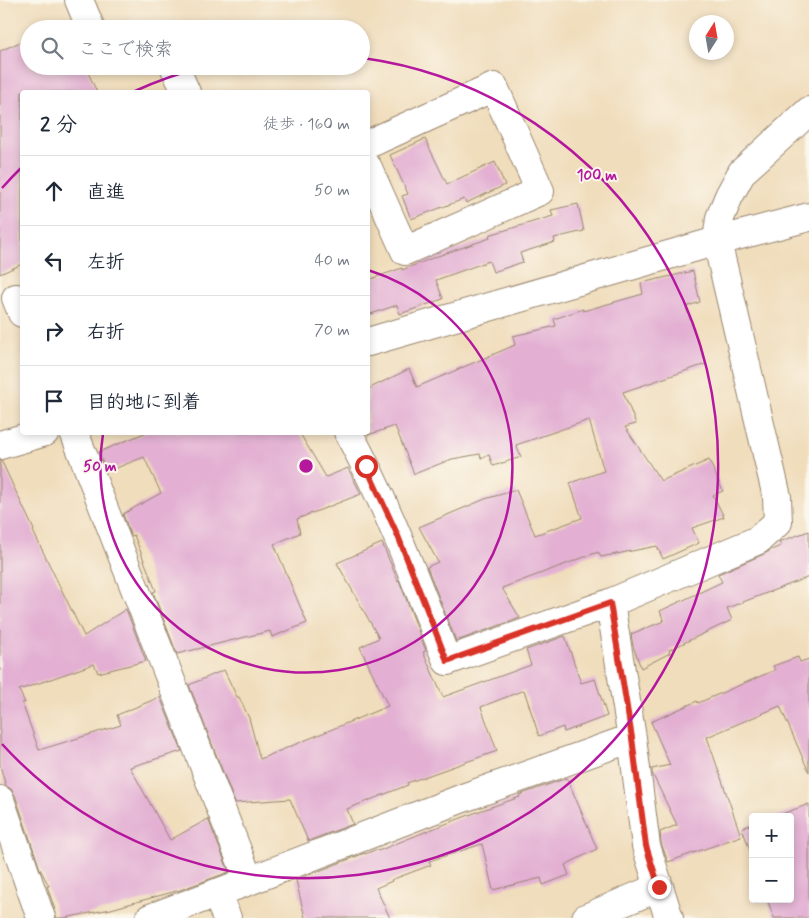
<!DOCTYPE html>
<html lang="ja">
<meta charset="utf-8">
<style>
body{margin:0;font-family:Mynerve,"Klee One",sans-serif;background:#f6f6f7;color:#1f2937}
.controls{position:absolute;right:15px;bottom:15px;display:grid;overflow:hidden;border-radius:5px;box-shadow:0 2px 8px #0003}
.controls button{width:45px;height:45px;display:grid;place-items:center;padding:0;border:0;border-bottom:1px solid #e0e1e3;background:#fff;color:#1f2937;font:25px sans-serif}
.compass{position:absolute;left:689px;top:15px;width:45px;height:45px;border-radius:50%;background:#fff;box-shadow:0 2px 8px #0003;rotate:11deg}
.stop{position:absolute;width:15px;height:15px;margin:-11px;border:4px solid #d93025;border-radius:50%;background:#fff}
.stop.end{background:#d93025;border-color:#fff;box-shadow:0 1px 5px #0008}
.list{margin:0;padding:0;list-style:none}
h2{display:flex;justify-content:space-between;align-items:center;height:65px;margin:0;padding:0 20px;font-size:21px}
h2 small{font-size:16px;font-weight:400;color:#747a83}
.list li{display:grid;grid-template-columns:32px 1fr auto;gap:15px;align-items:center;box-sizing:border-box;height:70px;padding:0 20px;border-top:1px solid #e0e1e3}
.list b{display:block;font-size:19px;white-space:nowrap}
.list em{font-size:16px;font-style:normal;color:#747a83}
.icon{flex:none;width:28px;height:28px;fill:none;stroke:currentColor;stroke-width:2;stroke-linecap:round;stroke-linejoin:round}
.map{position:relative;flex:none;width:809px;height:918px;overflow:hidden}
.search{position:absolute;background:#fff;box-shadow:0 2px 8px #0003;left:20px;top:20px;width:350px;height:55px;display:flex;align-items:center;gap:12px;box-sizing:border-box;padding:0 18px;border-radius:28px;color:#747a83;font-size:19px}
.panel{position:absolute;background:#fff;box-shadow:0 2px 8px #0003;left:20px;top:90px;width:350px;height:345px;border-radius:5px}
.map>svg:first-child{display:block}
.building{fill:#e3b0d3}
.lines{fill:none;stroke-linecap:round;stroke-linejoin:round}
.minor-casing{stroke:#96846d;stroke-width:30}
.minor{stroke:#fff;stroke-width:28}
.route{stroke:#d93025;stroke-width:6}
.ring{fill:none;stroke:#b5179e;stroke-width:2.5}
.centre{fill:#b5179e;stroke:#fbf7ec;stroke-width:2.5}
.ring-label{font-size:15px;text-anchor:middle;font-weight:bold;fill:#b5179e;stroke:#fbf7ec;stroke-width:4;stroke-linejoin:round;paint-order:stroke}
</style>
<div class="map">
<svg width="809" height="918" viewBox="0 0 809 918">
<rect width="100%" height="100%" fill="#fbf7ec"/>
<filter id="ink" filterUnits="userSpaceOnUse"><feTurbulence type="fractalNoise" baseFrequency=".02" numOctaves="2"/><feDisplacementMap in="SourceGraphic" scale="10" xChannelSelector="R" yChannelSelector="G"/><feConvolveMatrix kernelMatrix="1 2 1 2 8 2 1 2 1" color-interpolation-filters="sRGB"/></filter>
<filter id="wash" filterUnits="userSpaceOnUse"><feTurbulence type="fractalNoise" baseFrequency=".0096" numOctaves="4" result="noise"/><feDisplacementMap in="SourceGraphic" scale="20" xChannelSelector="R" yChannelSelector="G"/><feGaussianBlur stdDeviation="1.12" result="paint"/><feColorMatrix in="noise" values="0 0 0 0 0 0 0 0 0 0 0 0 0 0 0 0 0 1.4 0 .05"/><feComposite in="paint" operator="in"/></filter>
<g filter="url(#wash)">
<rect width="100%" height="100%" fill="#f0ddbc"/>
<g id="blocks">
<path class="building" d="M29 38V66H85L97 92H22V264L0 274V51Z
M425 139 447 184 495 162 505 185 466 203 464 199 411 219 402 196 408 194 390 155Z
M578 204 584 231 554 238 555 242 520 253 523 262 493 272 489 261 436 280 443 299 400 314 397 305 368 315V280L402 268V270L435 257 490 238 489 235 553 216 551 210Z
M693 271 700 302 686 307 706 364 623 392 636 424 625 427 661 481 709 460 723 491 713 495 724 517 692 528 699 543 663 559 657 546 601 557 598 552 502 588 520 618 456 641 427 567 438 562 419 527 485 499 516 490 535 535 582 518 570 483 604 471 589 420 516 445 521 457 493 466 489 455 481 458 480 454 452 459 414 474 395 426 368 435V389L409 369 417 387 515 345 513 336 556 326 554 319 583 309V311L643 294 641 283Z
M147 432H299L326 477 348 468 361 494 297 519 300 533 274 544 307 623 272 637 270 631 177 654 153 592 156 591 134 535 131 536 123 514 161 493 144 457 106 472 99 452Z
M0 460H1L34 530 33 531 84 636 126 609 146 661 98 673 94 664 19 690 25 703H22L39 750 121 725 117 715 160 697 182 751 130 767 170 840 208 819 229 872 180 890 111 909 64 918H56V913L47 886H49L40 869 15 795 11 789 6 786 0 766Z
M809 531V577L727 608 732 620 669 650 670 653 641 668 633 646 631 634 664 621 660 611 722 582 718 574 764 554 771 550 781 546 779 542Z
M382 543 398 581 399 580 426 651 423 652 443 697 531 665 526 650 565 636 581 683 595 679 607 716 564 732 563 727 539 736 524 690 481 707 497 751 407 783 408 785 347 809 353 824 308 841 290 799 235 803 189 685 224 670 237 697H239L249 718 260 759 388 706 360 647 379 638 337 563Z
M798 657 800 662 809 659V772L780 706 707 737 741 836 668 862 661 843 660 832 677 825 652 773V769L670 765 651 722 697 701 698 703 775 670 773 666Z
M567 778 597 849 565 865 569 875 543 885 541 878 493 890 482 844 429 861 431 865 391 880 392 881 376 888 390 918H305L296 880 365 853V854L377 849 378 851 427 831 485 809 520 797 519 795Z
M809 804V918H774L767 899H790V817H774Z
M753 824V859L742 828Z"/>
</g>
</g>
<g filter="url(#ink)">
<use href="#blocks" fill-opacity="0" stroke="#96846d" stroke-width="1"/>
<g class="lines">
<g class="minor-casing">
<path id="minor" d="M79 0 91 29
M174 66 186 92
M368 144 494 87 540 191 405 251 368 168
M16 298 22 313
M368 342 717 241 809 217
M74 432 249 881
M348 432C388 506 417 584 447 661L610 603
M0 445 45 432
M0 800 41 918
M216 893 227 918
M150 918 249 881 463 798 632 738
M586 918 659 887
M669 918 646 846 632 738 610 603 758 540 778 522 777 497 717 241 720 218 729 196 742 172 809 111"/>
</g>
<use href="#minor" class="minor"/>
</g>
</g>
<g class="lines" filter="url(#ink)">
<path class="route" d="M366 466 398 536 447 661 610 603 632 738 646 846 659 887"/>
</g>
<g class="ring">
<path d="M368 270A206 206 0 1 1 103 434"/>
<path d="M2 188A412 412 0 0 1 22 167M135 91A412 412 0 0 1 203 67M363 58A412 412 0 1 1 2 744"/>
</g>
<circle cx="306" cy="466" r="8" class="centre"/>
<g class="ring-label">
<text x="597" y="180">100 m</text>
<text x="100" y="471">50 m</text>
</g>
</svg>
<div class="controls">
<button>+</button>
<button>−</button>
</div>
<svg class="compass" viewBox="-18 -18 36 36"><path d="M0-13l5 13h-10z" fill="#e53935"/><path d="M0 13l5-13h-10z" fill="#747a83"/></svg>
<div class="stop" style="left:366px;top:466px"></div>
<div class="stop end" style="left:659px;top:887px"></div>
<div class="search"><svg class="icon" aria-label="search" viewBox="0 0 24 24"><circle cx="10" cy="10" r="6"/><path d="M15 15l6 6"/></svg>ここで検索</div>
<section class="panel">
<h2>2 分<small>徒歩 · 160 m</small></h2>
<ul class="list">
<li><svg class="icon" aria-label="ahead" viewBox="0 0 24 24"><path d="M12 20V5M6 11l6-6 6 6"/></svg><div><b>直進</b></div><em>50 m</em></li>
<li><svg class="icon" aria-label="left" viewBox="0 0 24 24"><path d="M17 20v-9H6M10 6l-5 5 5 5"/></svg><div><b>左折</b></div><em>40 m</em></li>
<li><svg class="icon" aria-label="right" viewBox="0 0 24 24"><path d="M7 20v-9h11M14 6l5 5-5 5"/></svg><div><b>右折</b></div><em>70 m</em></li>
<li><svg class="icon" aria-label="arrive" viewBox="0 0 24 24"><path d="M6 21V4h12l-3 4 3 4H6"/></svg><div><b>目的地に到着</b></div></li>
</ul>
</section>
</div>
